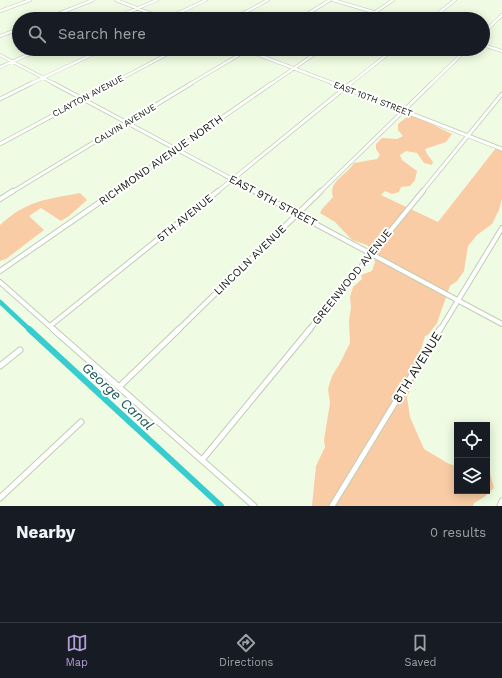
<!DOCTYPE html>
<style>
body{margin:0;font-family:"Work Sans",sans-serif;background:#20242c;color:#f1f3f6}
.controls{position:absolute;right:12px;bottom:12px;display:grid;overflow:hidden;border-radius:0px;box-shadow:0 2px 10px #0003}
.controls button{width:36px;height:36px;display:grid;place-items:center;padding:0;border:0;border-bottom:1px solid #363941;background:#171b24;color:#f1f3f6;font:20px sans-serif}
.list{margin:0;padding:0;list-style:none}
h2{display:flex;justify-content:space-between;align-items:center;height:52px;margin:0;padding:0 16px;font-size:17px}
h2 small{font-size:13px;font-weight:400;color:#9ea1a6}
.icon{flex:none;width:22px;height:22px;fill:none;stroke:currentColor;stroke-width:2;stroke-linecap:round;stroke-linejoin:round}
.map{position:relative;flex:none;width:502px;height:506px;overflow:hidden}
.search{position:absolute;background:#171b24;box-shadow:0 2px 10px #0003;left:12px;right:12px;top:12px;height:44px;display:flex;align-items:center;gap:10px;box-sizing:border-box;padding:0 14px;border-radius:22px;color:#9ea1a6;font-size:15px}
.sheet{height:116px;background:#171b24}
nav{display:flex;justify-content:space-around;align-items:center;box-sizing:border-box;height:56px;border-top:1px solid #363941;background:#171b24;font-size:11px;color:#9ea1a6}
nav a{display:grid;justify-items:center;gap:2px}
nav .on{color:#b19ed6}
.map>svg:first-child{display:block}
.green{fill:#f9cca5}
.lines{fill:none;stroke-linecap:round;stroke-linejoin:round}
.canal-far1{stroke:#37cdcf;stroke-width:4.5}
.canal{stroke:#37cdcf;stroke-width:6}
.minor-far3-casing{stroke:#c0cdb4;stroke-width:3.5}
.minor-far2-casing{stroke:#c0cdb4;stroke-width:4.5}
.minor-far1-casing{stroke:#c0cdb4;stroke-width:6}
.minor-casing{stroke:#c0cdb4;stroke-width:7}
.minor-far3{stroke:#fff;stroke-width:2.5}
.minor-far2{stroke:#fff;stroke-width:3}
.minor-far1{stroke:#fff;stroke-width:4}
.minor{stroke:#fff;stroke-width:5}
.labels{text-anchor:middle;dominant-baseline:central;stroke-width:4;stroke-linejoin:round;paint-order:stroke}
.far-street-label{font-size:9px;fill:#12170e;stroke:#fff}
.street-label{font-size:11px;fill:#12170e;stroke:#fff}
.near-street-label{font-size:13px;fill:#12170e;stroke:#fff}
.near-water-label{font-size:14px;font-style:italic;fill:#215c5c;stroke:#fff}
</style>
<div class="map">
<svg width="502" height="506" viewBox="0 0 502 506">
<rect width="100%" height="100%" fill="#effce3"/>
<path class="green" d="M411 114 452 134 446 142 425 149 427 154 433 162 432 165 424 163 417 153 406 151 400 155 402 160 417 171 415 180 410 186 401 187 399 192 392 194 385 191 381 195 438 222 496 148 502 150V199L499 210 492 224 477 235 468 246 464 271 457 281 450 286 437 323 428 335 425 336 418 360 416 376 407 397 410 417 424 449 449 464 457 466V491H487V472L490 473 494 488 484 497 474 503 473 506H312L316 466 325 447 324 440 330 403 328 389 332 376 340 363 350 343 349 320 351 308 350 297 353 287 362 279 361 275 372 271 375 262 372 251 367 245 352 240 335 222 320 213 322 209 333 197C328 181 346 176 354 163L377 159 380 155 376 149V144L382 138 397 139 403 136 398 130V124Z
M80 193 87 200 69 216 61 221 41 208 29 216 44 230 6 259 0 261V225C6 220 12 214 20 210 38 199 60 197 80 193Z"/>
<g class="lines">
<path class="canal-far1" d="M0 302 30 330"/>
<path class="canal" d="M29 329 221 506"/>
<g class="minor-far3-casing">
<path id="minor-far3" d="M116 0 165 19
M333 0 397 19
M0 11 30 0
M45 19 93 0
M112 19 157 0
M166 19 206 0
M233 19 268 0
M299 19 330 0
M365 19 393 0
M431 19 455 0
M483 33 502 15
M0 36 19 29
M483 45 502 51
M243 49 335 84
M0 55 55 84
M0 67 41 49
M30 84 104 49
M111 84 177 49
M190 84 249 49
M271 84 322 49
M350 84 394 49
M431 84 467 49"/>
</g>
<g class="minor-far2-casing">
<path id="minor-far2" d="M53 83 256 192
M332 83 502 149
M0 99 32 83
M0 144 113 83
M12 192 192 83
M115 192 272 83
M217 192 351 83
M320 192 432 83
M422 192 502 94"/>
</g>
<g class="minor-far1-casing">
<path id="minor-far1" d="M254 191 502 324
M0 199 13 191
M0 271 116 191
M0 282 54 330
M50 326 218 191
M178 330 321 191
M309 330 423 191
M440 330 502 228"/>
</g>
<g class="minor-casing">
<path id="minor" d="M53 329 254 506
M0 366 20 350
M119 387 179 329
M202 460 310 329
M0 498 81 422
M332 506 440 329
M500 506 502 501"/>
</g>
<use href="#minor-far3" class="minor-far3"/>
<use href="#minor-far2" class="minor-far2"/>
<use href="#minor-far1" class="minor-far1"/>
<use href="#minor" class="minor"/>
</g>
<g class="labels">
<g class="far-street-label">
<text transform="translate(88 96) rotate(-28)">CLAYTON AVENUE</text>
<text transform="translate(373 99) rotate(21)">EAST 10TH STREET</text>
<text transform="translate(125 124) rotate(-31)">CALVIN AVENUE</text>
</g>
<g class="street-label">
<text transform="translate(161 160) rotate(-35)">RICHMOND AVENUE NORTH</text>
<text transform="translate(273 201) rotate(28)">EAST 9TH STREET</text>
<text transform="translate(185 218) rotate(-39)">5TH AVENUE</text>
<text transform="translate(250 260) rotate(-44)">LINCOLN AVENUE</text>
<text transform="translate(352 277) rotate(-51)">GREENWOOD AVENUE</text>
</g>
<g class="near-street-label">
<text transform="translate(417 367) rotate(-58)">8TH AVENUE</text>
</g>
<g class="near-water-label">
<text transform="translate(118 396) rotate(43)">George Canal</text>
</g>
</g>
</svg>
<div class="controls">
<button><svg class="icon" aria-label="locate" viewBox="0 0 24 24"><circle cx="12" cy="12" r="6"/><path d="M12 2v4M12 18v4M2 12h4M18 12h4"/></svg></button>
<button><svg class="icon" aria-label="layers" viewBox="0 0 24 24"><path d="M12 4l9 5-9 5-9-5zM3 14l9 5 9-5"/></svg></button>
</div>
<div class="search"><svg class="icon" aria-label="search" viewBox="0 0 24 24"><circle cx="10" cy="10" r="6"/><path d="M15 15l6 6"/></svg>Search here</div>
</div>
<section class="sheet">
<h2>Nearby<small>0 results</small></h2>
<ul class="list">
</ul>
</section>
<nav>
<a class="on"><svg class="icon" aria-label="map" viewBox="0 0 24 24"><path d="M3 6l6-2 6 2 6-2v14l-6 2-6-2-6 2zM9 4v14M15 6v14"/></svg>Map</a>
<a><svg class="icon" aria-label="directions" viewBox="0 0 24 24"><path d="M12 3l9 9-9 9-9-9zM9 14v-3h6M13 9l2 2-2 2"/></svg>Directions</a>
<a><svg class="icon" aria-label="saved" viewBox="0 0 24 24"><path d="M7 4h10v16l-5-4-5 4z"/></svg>Saved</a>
</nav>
